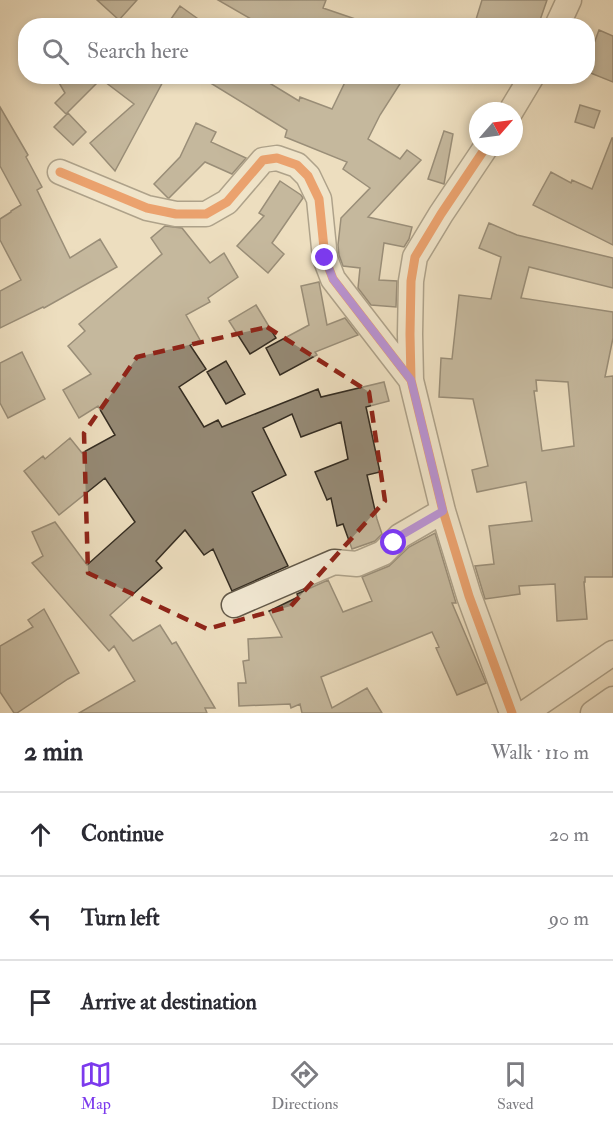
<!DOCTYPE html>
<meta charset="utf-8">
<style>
body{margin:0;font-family:"IM FELL Double Pica",serif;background:#f2f2f3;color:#2b2b33}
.compass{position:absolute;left:469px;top:102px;width:54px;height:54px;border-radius:50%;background:#fff;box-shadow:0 3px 9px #0003;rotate:62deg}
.stop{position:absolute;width:18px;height:18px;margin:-14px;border:4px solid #7c3aed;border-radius:50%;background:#fff}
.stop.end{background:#7c3aed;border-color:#fff;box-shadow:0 2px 6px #0008}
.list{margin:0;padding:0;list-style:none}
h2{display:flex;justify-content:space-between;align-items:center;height:78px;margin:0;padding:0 24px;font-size:26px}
h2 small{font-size:20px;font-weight:400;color:#7c7c81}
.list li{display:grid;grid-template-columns:39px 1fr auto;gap:18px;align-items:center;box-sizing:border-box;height:84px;padding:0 24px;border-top:2px solid #e1e1e2}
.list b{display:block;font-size:22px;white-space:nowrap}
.list em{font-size:20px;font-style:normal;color:#7c7c81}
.icon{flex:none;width:33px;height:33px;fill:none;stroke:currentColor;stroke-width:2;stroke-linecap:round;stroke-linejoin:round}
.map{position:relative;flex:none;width:613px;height:713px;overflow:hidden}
.search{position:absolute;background:#fff;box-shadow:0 3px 9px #0003;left:18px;right:18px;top:18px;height:66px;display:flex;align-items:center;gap:15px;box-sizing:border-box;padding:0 21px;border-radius:24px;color:#7c7c81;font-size:22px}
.sheet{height:330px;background:#fff}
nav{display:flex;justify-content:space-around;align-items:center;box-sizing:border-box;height:84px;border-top:2px solid #e1e1e2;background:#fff;font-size:16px;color:#7c7c81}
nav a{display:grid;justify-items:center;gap:3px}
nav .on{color:#7c3aed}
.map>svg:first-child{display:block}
.building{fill:#958974;stroke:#352d22;stroke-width:1.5;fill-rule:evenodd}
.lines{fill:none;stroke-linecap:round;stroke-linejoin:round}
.minor-casing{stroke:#635949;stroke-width:27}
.minor{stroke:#f3ead5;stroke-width:24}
.cycleway-casing{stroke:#f3ead5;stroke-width:13}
.cycleway{stroke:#e8590c;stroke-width:9}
.route{stroke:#7c3aed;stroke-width:8}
.marked{fill:none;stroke:#8f2418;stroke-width:4.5;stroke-dasharray:12 8;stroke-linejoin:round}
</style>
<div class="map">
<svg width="613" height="713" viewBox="0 0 613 713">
<rect width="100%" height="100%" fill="#eddebf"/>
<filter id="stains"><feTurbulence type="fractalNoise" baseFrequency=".00333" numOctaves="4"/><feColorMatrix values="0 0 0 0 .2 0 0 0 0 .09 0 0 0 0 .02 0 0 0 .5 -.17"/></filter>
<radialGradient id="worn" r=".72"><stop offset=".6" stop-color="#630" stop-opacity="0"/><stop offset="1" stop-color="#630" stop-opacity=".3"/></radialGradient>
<path class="building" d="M97 0H137L119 20Z
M218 0H326L323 8 367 23 366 26H263Z
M482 0H547L538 26H474Z
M180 6 208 26H166Z
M599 30 613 36V82L588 72V60Z
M55 76H166L115 171 90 143 134 104 101 79 66 114 55 103 65 93Z
M199 76H258L299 101 300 97 332 109 348 76H405L380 115 368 139 400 159 407 150 421 160 368 217 412 227 409 239 404 247 384 243 379 280 397 281 396 307 371 305 358 288 360 268 343 266 339 255 338 245 341 218 370 188 343 169 347 162 285 137 287 130Z
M580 105 600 111 594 128 575 122Z
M0 107 28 155 26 157 42 187 37 190 70 258 100 239 117 267 44 308 43 307 0 328V291L21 280 0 240V219L11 212V211L21 205 0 166Z
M68 113 86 132 73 145 54 127Z
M196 123 216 132 211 142 246 158 232 174 205 162 169 198H168L154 184 180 157Z
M444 131 453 134 444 184 428 179Z
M612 138H613V245L533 205 551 172 571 183 572 180 592 189Z
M280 181 301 195 303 198 272 243 284 254 268 273 237 246 264 216 259 213Z
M489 223 517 235 613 258V288L529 267 521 298 613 312V338L605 377 613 376V577H585V582H584L587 619 557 621 555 584 519 586 520 594 485 599 475 566 494 564 489 526 532 521 526 482 477 492 472 470 488 466 473 399 439 397 441 358 452 359 459 295 491 299 501 257 479 248ZM536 380 568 382 574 446 542 451 534 391H537Z
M165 226 182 228 210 263 224 253 238 277 208 298 210 302 186 315 200 340 190 345 206 369 179 387 204 427 218 420 222 427 318 389 321 397 384 382 389 401 366 407 380 472 367 475 377 519 382 534 375 541 352 549 343 524 337 526 331 498 327 500 315 472 348 459 341 422 301 437 292 414 263 428 286 475 252 492 288 566 232 591 213 549 204 555 185 530 156 561 162 568 110 615 133 641 160 625 172 644 176 642 215 708H205L207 713H79L135 681 114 646 109 651 32 563 43 556 32 532 55 522 87 565 135 522 105 478 59 515 24 471 43 456 45 459 70 438 82 453 115 435 98 406 79 418 63 390 91 374 68 346 85 331 79 324 162 254 151 238Z
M319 282 327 325 345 318 358 335 315 352 317 355 280 375 266 348 309 325 301 286Z
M256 305 276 338 250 354 229 321Z
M22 352 45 399 8 418 0 403V363Z
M226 361 245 394 226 404 207 372Z
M435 533 456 603H452L486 683 457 695 436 648 439 647 432 632 321 677 332 708 367 688 382 713H302L300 704 291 708 290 704 239 706 238 683H246L243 661 249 660 248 639 282 637 269 611 298 597 297 594 328 580 343 612 372 601 362 577 389 566 409 547Z
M44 609 79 673 68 679 17 713H14L0 692V646L33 627 28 620Z"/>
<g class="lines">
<g class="minor-casing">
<path id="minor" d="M557 26 569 0
M511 111 532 76
M486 147 441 214 415 257 411 281 410 334 411 380 443 511 469 596 512 713
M60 172 147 208 176 214H206L227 202 263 160 277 158 297 165 308 176 319 199 325 258 333 279 411 380
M234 605 334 562 357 564 383 553 400 536 443 511
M525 713 613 653
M593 713 613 699"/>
</g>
<use href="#minor" class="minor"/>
<g class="cycleway-casing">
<path id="cycleway" d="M486 147 441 214 415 257 411 281 410 334 411 380 443 511 469 596 512 713
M60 172 147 208 176 214H206L227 202 263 160 277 158 297 165 308 176 319 199 325 258 333 279 411 380"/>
</g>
<use href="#cycleway" class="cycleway"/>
</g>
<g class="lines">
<path class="route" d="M325 258 333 279 411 380 443 511 400 536 394 543"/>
</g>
<path d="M0 0H613V713H0ZM267 327 369 392 385 501 291 606 207 629 88 573 84 433 137 357Z" fill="#eddebf" fill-opacity=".55" fill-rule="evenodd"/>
<path class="marked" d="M267 327 369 392 385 501 291 606 207 629 88 573 84 433 137 357Z"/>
<rect width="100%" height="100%" filter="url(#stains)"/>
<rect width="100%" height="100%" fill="url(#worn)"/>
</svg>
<svg class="compass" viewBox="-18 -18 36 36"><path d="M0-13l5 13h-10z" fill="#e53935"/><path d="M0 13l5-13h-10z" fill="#7c7c81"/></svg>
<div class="stop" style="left:394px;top:543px"></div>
<div class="stop end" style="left:325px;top:258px"></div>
<div class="search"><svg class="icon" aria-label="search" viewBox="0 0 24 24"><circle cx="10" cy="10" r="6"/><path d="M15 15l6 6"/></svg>Search here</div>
</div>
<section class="sheet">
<h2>2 min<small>Walk · 110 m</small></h2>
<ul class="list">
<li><svg class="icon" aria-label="ahead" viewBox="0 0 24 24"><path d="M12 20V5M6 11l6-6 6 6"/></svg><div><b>Continue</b></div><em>20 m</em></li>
<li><svg class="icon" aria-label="left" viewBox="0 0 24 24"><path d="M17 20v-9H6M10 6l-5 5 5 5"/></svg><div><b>Turn left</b></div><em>90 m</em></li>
<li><svg class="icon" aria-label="arrive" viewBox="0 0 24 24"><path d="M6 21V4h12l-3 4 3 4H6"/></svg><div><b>Arrive at destination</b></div></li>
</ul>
</section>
<nav>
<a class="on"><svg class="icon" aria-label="map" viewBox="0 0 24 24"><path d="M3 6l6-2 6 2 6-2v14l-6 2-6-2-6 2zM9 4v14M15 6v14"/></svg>Map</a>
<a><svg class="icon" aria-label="directions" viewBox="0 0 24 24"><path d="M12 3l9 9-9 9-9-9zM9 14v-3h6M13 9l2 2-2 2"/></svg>Directions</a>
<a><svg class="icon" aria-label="saved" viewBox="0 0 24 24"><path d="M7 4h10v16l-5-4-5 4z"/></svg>Saved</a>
</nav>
